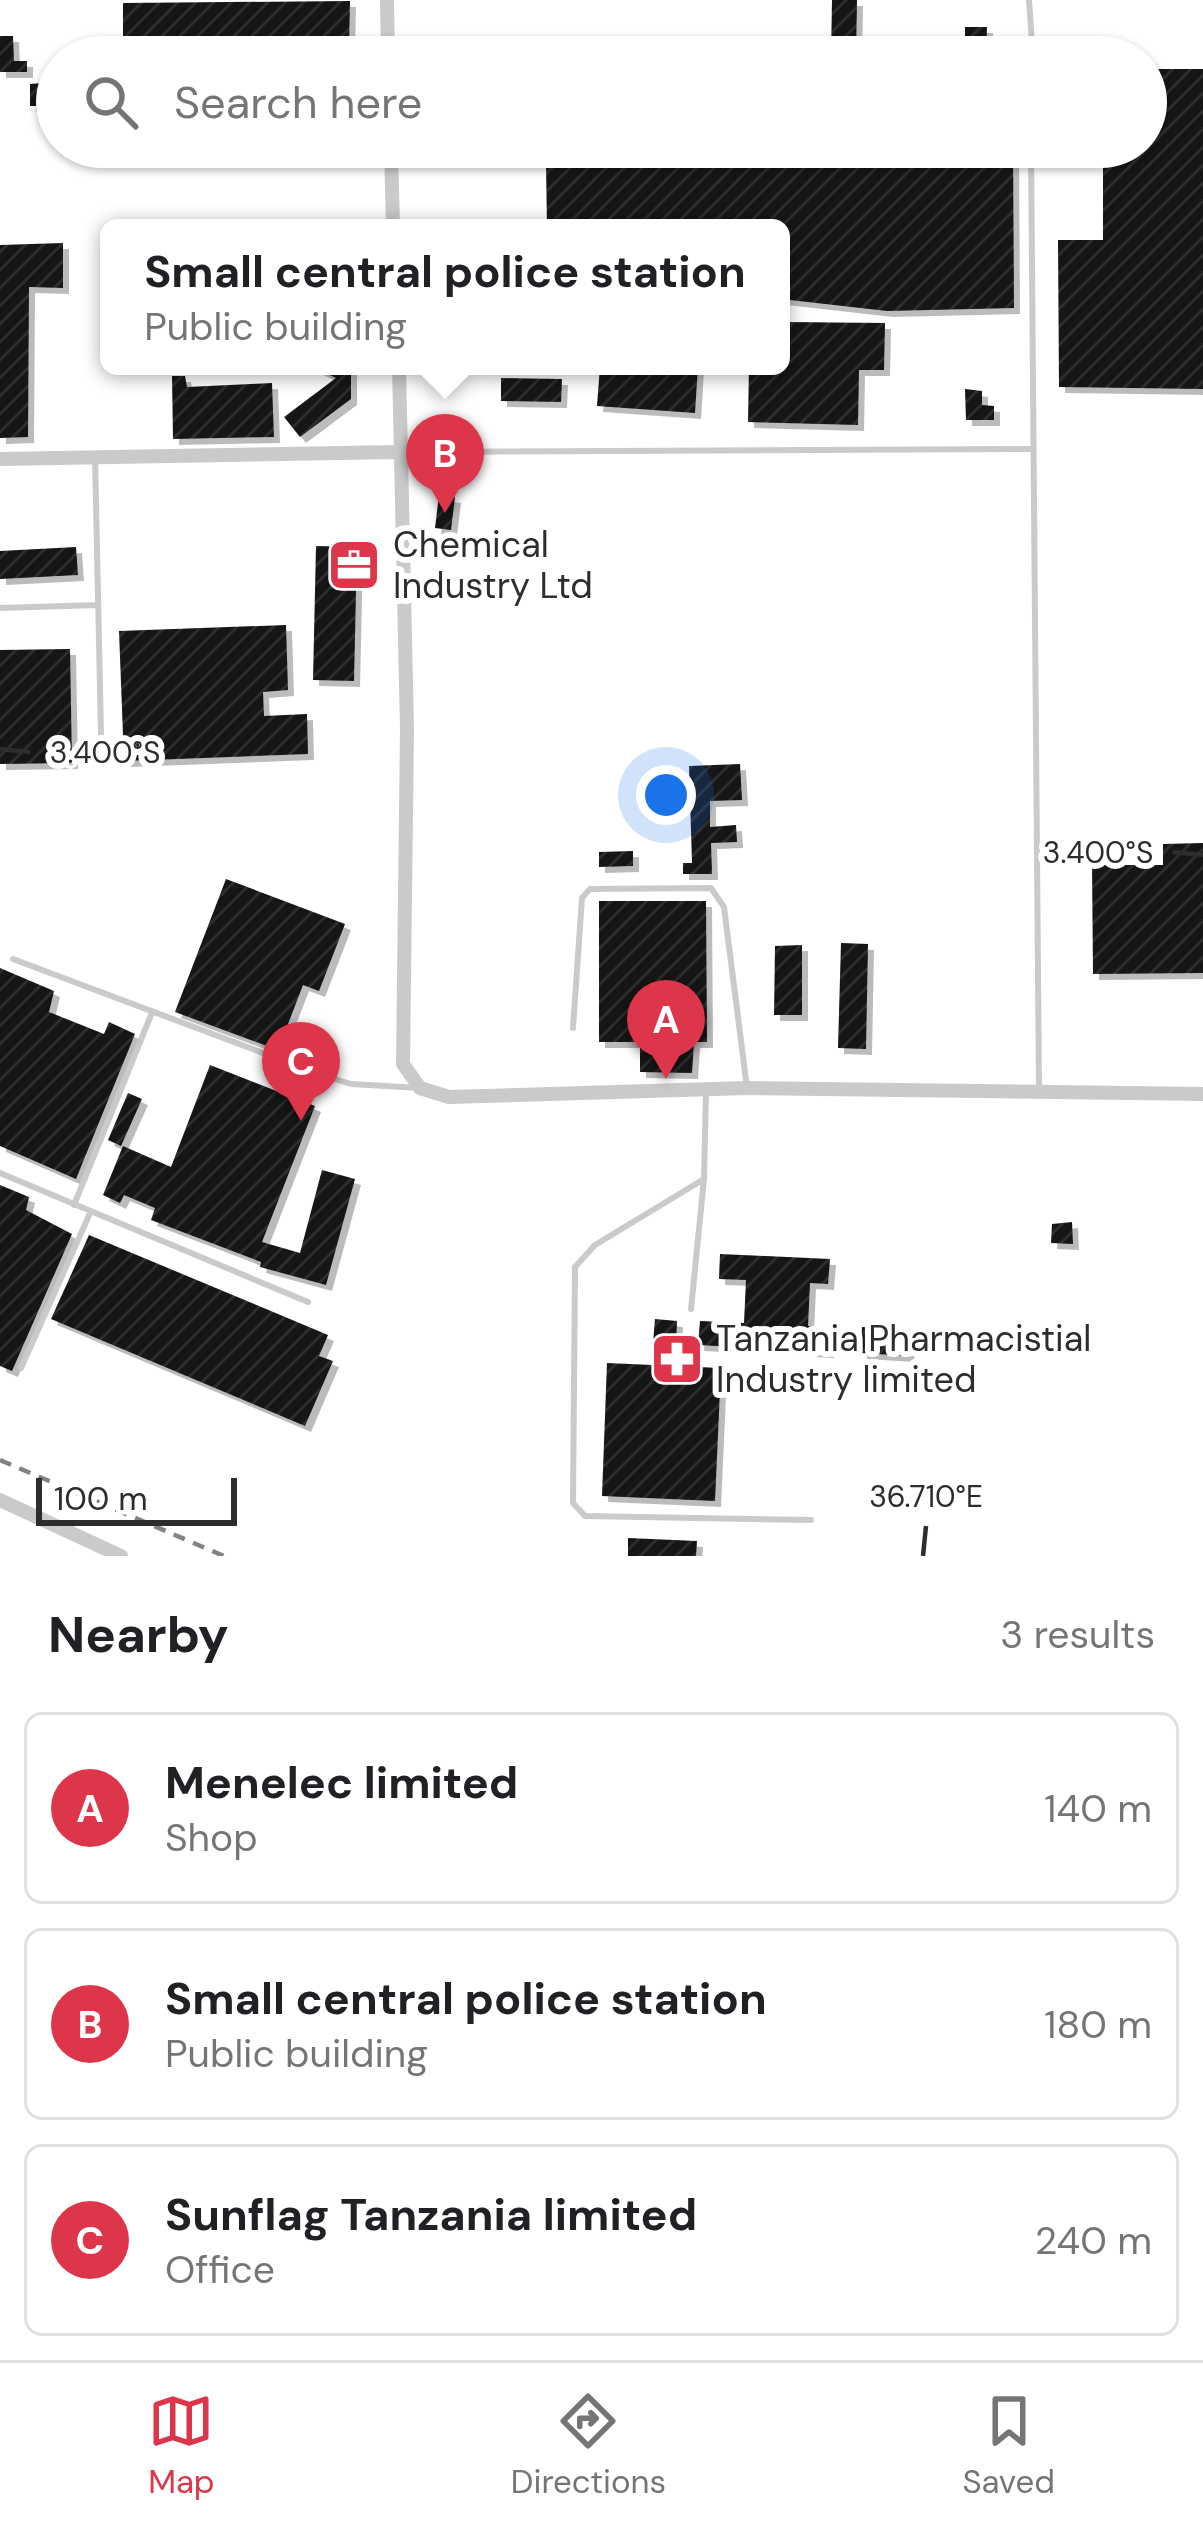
<!DOCTYPE html>
<meta charset="utf-8">
<style>
body{margin:0;font-family:"DM Sans",sans-serif;background:#f2f2f2;color:#202124}
.scale{position:absolute;left:36px;bottom:30px;width:201px;box-sizing:border-box;padding-left:12px;border:6px solid #2d2d2d;border-top:0;font-size:33px;line-height:42px;white-space:nowrap;color:#2d2d2d;-webkit-text-stroke:9px #fff;paint-order:stroke}
.you{position:absolute;left:666px;top:795px;width:42px;height:42px;margin:-30px;border:9px solid #fff;border-radius:50%;background:#1a73e8;box-shadow:0 0 0 18px #1a73e833}
.badge{display:grid;place-items:center;width:78px;height:78px;border-radius:50%;background:#dd364a;color:#fff;font-size:39px;font-weight:700}
.pin{position:absolute;translate:-50% -99px;filter:drop-shadow(0 3px 6px #0008)}
.pin::after{content:'';position:absolute;top:63px;width:42px;height:36px;background:inherit;clip-path:polygon(0 0,100% 0,50% 100%)}
.popup{position:absolute;left:100px;top:219px;width:690px;height:156px;box-sizing:border-box;display:grid;place-content:center;border-radius:18px;background:#fff;filter:drop-shadow(0 3px 9px #0005);font-size:39px;white-space:nowrap;color:#757577}
.popup b{font-size:45px;color:#202124}
.popup::after{content:'';position:absolute;left:50%;top:100%;margin-left:-24px;border:24px solid transparent;border-top-color:#fff}
.list{margin:0;padding:0;list-style:none}
h2{display:flex;justify-content:space-between;align-items:center;height:156px;margin:0;padding:0 48px;font-size:51px}
h2 small{font-size:39px;font-weight:400;color:#757577}
.list li{display:grid;grid-template-columns:78px 1fr auto;gap:36px;align-items:center;box-sizing:border-box;height:192px;margin:0 24px 24px;padding:0 24px;border:3px solid #e0e0e0;border-radius:18px}
.list b{display:block;font-size:45px;white-space:nowrap}
.list p{margin:0;font-size:39px;white-space:nowrap;color:#757577}
.list em{font-size:39px;font-style:normal;color:#757577}
.icon{flex:none;width:66px;height:66px;fill:none;stroke:currentColor;stroke-width:2;stroke-linecap:round;stroke-linejoin:round}
.map{position:relative;flex:none;width:1203px;height:1556px;overflow:hidden}
.search{position:absolute;background:#fff;box-shadow:0 3px 9px #0004;left:36px;right:36px;top:36px;height:132px;display:flex;align-items:center;gap:30px;box-sizing:border-box;padding:0 42px;border-radius:66px;color:#757577;font-size:45px}
.sheet{height:804px;background:#fff}
nav{display:flex;justify-content:space-around;align-items:center;box-sizing:border-box;height:168px;border-top:3px solid #e0e0e0;background:#fff;font-size:33px;color:#757577}
nav a{display:grid;justify-items:center;gap:6px}
nav .on{color:#dd364a}
.map>svg:first-child{display:block}
.building{fill:url(#building-hatch);filter:url(#shadow)}
.lines{fill:none;stroke-linecap:round;stroke-linejoin:round}
.service{stroke:#cacaca;stroke-width:6}
.minor{stroke:#cacaca;stroke-width:14}
.rail{stroke:#828282;stroke-width:4.5;stroke-dasharray:12 9;stroke-linecap:butt}
.ticks{fill:none;stroke:#2d2d2d;stroke-width:4.5}
.labels{text-anchor:middle;dominant-baseline:central;stroke-width:12;stroke-linejoin:round;paint-order:stroke}
.poi-label{font-size:36px;fill:#2d2d2d;stroke:#fff;text-anchor:start}
.ticks-label{font-size:30px;text-anchor:middle;fill:#2d2d2d;stroke:#fff;stroke-width:12;stroke-linejoin:round;paint-order:stroke}
</style>
<div class="map">
<svg width="1203" height="1556" viewBox="0 0 1203 1556">
<defs>
<pattern id="building-hatch" width="6" height="6" patternUnits="userSpaceOnUse" patternTransform="scale(3)"><rect width="6" height="6" fill="#141414"/><path d="M-1 1l2-2M0 6l6-6M5 7l2-2" fill="none" stroke="#2e2e2e"/></pattern>
<filter id="shadow"><feDropShadow dx="6" dy="6" stdDeviation="0" flood-color="#0004"/></filter>
</defs>
<rect width="100%" height="100%" fill="#fff"/>
<path class="building" d="M832 0H857L856 57H831Z
M350 1 349 46 123 49V3Z
M965 27H987L986 57H965Z
M0 36H13L14 61H27V72H0Z
M1146 69H1203V389L1059 387 1058 240H1103V147H1146Z
M57 82V106H30V84Z
M610 147H1013L1014 308 887 311 781 299V228H547L546 163 610 162Z
M63 243V288L29 287 28 437 0 438V245Z
M785 322 885 323 884 370H859L858 425 748 422 749 366H781Z
M311 366H351V399L300 437 284 417 336 378Z
M600 366H698L695 413 597 406Z
M172 376H185L187 387 272 383 274 437 173 439Z
M501 378 562 379 561 402 501 401Z
M965 389 982 391V405L994 406V420H966Z
M439 495 455 497 451 530 435 528Z
M316 546 357 547 354 681 313 680Z
M76 547 78 575 0 579V551Z
M286 625 288 690 263 692 264 716 307 714 308 754 124 761 119 631Z
M70 649 72 763 0 764V650Z
M740 764 742 800 710 801V827L736 825 737 842 711 843 712 874H683V863H692L689 766Z
M1203 843V973L1093 974 1092 865H1163V844Z
M633 851V866L599 867V852Z
M226 879 345 924 319 991 303 985 278 1050 175 1012Z
M599 901H706L707 1042H694L692 1073 640 1072V1042H599Z
M841 943 868 944 866 1049 838 1048Z
M802 945V1015H774L775 946Z
M0 968 54 991 49 1012 104 1034 109 1022 135 1034 76 1179 0 1146Z
M210 1065 315 1106 262 1242 300 1253 322 1170 355 1179 326 1285 260 1267 261 1262 151 1220 155 1208 124 1195 120 1203 103 1195 123 1146 171 1167Z
M128 1093 142 1099 121 1146 108 1140Z
M0 1185 29 1197 26 1210 72 1234 12 1371 0 1366Z
M1072 1222 1073 1244 1051 1243 1052 1224Z
M89 1235 328 1335 319 1356 333 1361 305 1426 51 1319Z
M720 1254 830 1259 828 1284 810 1283 808 1326 829 1328 828 1352 698 1345 700 1321 744 1323 746 1280 719 1279Z
M655 1319 677 1321 676 1344 653 1343Z
M862 1327 910 1329 908 1356 861 1353Z
M607 1363 721 1368 715 1501 602 1496Z
M628 1538 697 1541 696 1556H628Z"/>
<g class="lines">
<path class="service" d="M1029 0 1033 57
M1031 147 1039 1091
M400 452 1033 449
M95 457 101 734
M0 608 98 605
M13 959 319 1074 351 1084 419 1088
M573 1028 582 898 590 889 711 888 724 907 747 1088
M0 1173 308 1302
M704 1179 595 1245 575 1267 573 1503 585 1516 811 1520
M74 1205 151 1015
M691 1309 704 1179 706 1091
M21 1368 90 1213"/>
<path class="minor" d="M387 0 388 57
M391 147 393 228
M399 366 407 729 403 1064 420 1088 449 1097 747 1088 1203 1094
M0 459 397 452
M0 1500 121 1556"/>
<path class="rail" d="M0 1460 224 1556"/>
</g>
<path class="ticks" d="M0 749 30 752M1173 852 1203 855M923 1556 926 1526"/>
<defs>
<g id="office-square" transform="scale(2.7)"><rect x="-9" y="-9" width="18" height="18" rx="4" fill="#dd364a" stroke="#fff"/><path d="M-6-3h4V-5.5h4V-3h4V5H-6ZM-1-4.5V-3h2v-1.5ZM-6 0V1H6V0Z" fill="#fff"/></g>
<g id="pharmacy-square" transform="scale(2.7)"><rect x="-9" y="-9" width="18" height="18" rx="4" fill="#dd364a" stroke="#fff"/><path d="M-2-6h4v4h4v4h-4v4h-4v-4h-4v-4h4Z" fill="#fff"/></g>
</defs>
<g fill-rule="evenodd">
<use href="#office-square" x="354" y="565"/>
<use href="#pharmacy-square" x="677" y="1359"/>
</g>
<g class="labels">
<g class="poi-label">
<text x="393" y="544">Chemical<tspan x="393" dy="41">Industry Ltd</tspan></text>
<text x="716" y="1338">Tanzania Pharmacistial<tspan x="716" dy="41">Industry limited</tspan></text>
</g>
</g>
<g class="ticks-label">
<text x="105" y="763">3.400°S</text>
<text x="1098" y="863">3.400°S</text>
<text x="926" y="1507">36.710°E</text>
</g>
</svg>
<div class="scale">100 m</div>
<div class="you"></div>
<div class="pin badge" style="left:666px;top:1079px">A</div>
<div class="pin badge" style="left:445px;top:513px">B</div>
<div class="popup"><b>Small central police station</b>Public building</div>
<div class="pin badge" style="left:301px;top:1121px">C</div>
<div class="search"><svg class="icon" aria-label="search" viewBox="0 0 24 24"><circle cx="10" cy="10" r="6"/><path d="M15 15l6 6"/></svg>Search here</div>
</div>
<section class="sheet">
<h2>Nearby<small>3 results</small></h2>
<ul class="list">
<li><span class="badge">A</span><div><b>Menelec limited</b><p>Shop</p></div><em>140 m</em></li>
<li><span class="badge">B</span><div><b>Small central police station</b><p>Public building</p></div><em>180 m</em></li>
<li><span class="badge">C</span><div><b>Sunflag Tanzania limited</b><p>Office</p></div><em>240 m</em></li>
</ul>
</section>
<nav>
<a class="on"><svg class="icon" aria-label="map" viewBox="0 0 24 24"><path d="M3 6l6-2 6 2 6-2v14l-6 2-6-2-6 2zM9 4v14M15 6v14"/></svg>Map</a>
<a><svg class="icon" aria-label="directions" viewBox="0 0 24 24"><path d="M12 3l9 9-9 9-9-9zM9 14v-3h6M13 9l2 2-2 2"/></svg>Directions</a>
<a><svg class="icon" aria-label="saved" viewBox="0 0 24 24"><path d="M7 4h10v16l-5-4-5 4z"/></svg>Saved</a>
</nav>
